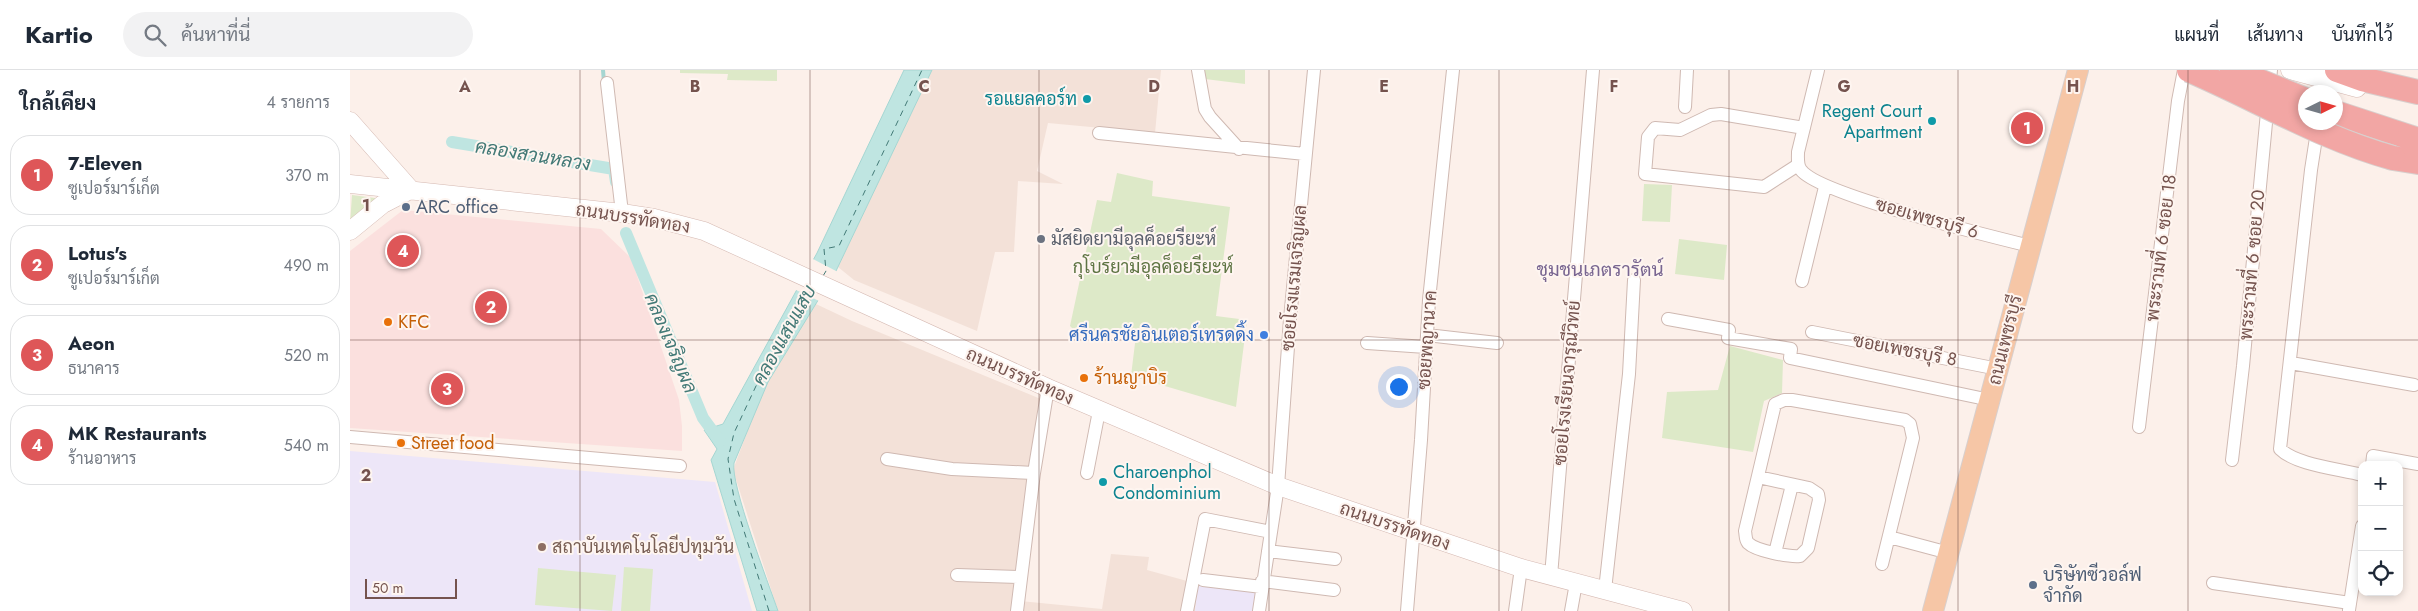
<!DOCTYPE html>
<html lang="th">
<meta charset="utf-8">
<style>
body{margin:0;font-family:Jost,Sarabun,sans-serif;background:#f2f2f3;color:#1f2937}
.controls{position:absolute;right:15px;bottom:15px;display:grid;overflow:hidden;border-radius:10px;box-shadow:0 2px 8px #0003}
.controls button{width:45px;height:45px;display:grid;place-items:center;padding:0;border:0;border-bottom:1px solid #e0e1e3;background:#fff;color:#1f2937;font:25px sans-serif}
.compass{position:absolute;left:1948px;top:15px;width:45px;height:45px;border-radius:50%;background:#fff;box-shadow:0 2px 8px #0003;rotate:85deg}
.scale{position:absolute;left:15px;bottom:12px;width:92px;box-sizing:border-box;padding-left:5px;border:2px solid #75534e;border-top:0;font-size:14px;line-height:18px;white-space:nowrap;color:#75534e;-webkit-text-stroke:4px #fef5f0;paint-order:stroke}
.you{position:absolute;left:1048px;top:316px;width:18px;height:18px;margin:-12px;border:4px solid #fff;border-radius:50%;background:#1a73e8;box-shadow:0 0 0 8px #1a73e833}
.badge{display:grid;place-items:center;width:32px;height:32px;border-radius:50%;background:#de5658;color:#fff;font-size:16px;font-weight:700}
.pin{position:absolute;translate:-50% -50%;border:2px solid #fff;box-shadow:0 1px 5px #0006}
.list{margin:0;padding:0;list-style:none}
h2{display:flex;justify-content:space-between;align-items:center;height:65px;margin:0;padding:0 20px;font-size:21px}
h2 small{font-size:16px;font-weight:400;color:#747a83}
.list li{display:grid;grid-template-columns:32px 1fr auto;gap:15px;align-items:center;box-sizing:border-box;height:80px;margin:0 10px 10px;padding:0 10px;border:1px solid #e0e1e3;border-radius:20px}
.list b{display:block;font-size:19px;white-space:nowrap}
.list p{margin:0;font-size:16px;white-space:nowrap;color:#747a83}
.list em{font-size:16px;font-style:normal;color:#747a83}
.icon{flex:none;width:28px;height:28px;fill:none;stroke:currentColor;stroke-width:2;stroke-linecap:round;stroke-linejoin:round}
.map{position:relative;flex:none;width:2068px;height:541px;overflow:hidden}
header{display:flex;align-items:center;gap:30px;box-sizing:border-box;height:70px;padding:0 25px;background:#fff;border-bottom:1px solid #e0e1e3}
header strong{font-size:24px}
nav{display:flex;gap:28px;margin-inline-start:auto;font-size:18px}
.search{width:350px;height:45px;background:#f2f2f3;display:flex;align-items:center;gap:12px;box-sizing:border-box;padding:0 18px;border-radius:28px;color:#747a83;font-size:19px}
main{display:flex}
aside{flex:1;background:#fff}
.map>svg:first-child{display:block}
.residential{fill:#f3e1d8}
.commercial{fill:#fbe0de}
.education{fill:#ede6f8}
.green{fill:#dde9c8}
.water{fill:#bfe5e1;stroke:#a5d6d2}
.pier{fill:#fcf0ea}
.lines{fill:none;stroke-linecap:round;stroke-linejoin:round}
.stream{stroke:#a5d6d2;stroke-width:4}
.canal{stroke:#bfe5e1;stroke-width:12}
.ferry{stroke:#427976;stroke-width:1;stroke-dasharray:6 5;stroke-linecap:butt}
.street-casing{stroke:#cfb9b2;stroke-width:14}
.secondary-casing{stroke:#d5b9b2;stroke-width:19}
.primary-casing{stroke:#d8cfcd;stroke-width:22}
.highway-casing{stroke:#d8cfcd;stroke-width:26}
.street{stroke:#fff;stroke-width:12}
.secondary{stroke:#fff;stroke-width:18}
.primary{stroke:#f6c6a6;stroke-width:20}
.highway{stroke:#f2a6a4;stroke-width:24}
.highway-bridge-casing{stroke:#d8cfcd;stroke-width:26;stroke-linecap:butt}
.highway-bridge{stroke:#f2a6a4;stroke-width:24}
.grid{fill:none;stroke:#75534e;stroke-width:1;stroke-opacity:0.55}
.culture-dot{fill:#0f9aa8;stroke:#fef5f0;stroke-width:2}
.service-dot{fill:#5c6f8a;stroke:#fef5f0;stroke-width:2}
.worship-dot{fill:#6b7280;stroke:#fef5f0;stroke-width:2}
.food-dot{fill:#e8710a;stroke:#fef5f0;stroke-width:2}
.shop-dot{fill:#3f7fe0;stroke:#fef5f0;stroke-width:2}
.education-dot{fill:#8d6e63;stroke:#fef5f0;stroke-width:2}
.labels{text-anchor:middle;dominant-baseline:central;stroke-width:4;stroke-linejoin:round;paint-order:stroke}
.culture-label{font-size:18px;fill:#0d838f;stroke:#fef5f0;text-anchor:end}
.service-label{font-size:18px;fill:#4e5e75;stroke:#fef5f0;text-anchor:start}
.street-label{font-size:18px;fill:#75534e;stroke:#fef5f0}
.worship-label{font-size:18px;fill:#5b616d;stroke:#fef5f0;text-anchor:start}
.park-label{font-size:18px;fill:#5e7443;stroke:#fef5f0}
.food-label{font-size:18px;fill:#c56008;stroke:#fef5f0;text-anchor:start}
.shop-label{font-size:18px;fill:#366cbe;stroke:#fef5f0;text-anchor:end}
.education-label{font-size:18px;fill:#785e54;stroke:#fef5f0;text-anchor:start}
.water-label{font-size:19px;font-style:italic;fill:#427976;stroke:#fef5f0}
.neighbourhood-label{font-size:19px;fill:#796691;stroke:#fef5f0}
.grid-label{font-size:16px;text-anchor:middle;font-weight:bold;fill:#75534e;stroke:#fef5f0;stroke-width:4;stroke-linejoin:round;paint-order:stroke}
</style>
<header>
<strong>Kartio</strong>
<div class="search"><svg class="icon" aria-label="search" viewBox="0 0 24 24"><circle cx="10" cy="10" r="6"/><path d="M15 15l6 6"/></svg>ค้นหาที่นี่</div>
<nav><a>แผนที่</a><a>เส้นทาง</a><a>บันทึกไว้</a></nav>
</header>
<main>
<aside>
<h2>ใกล้เคียง<small>4 รายการ</small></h2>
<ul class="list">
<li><span class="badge">1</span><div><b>7-Eleven</b><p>ซูเปอร์มาร์เก็ต</p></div><em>370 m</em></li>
<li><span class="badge">2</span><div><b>Lotus's</b><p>ซูเปอร์มาร์เก็ต</p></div><em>490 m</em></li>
<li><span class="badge">3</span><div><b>Aeon</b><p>ธนาคาร</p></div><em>520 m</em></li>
<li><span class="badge">4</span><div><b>MK Restaurants</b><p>ร้านอาหาร</p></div><em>540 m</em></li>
</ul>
</aside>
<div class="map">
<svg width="2068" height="541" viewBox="0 0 2068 541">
<rect width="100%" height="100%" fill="#fcf0ea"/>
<path class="residential" d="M582 0H811L805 63 698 53 687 101 713 114 668 111 664 182H645L627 261 504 210 488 197Z
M466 234 502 251 698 332 670 531 752 539 761 484 799 487 797 500 848 514 845 541H428L383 400 416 311Z"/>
<path class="commercial" d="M53 140 251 159 281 188 329 330 332 356V381L0 358V181Z"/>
<path class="education" d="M0 381 365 412 402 541H0Z
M909 512 906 541H845L848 514Z"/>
<path class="green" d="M330 0H427V11L377 10 378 4 330 3Z
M853 0H895V14L855 9Z
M767 103 803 111 802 126 880 137 866 246 897 250 886 337 781 306 786 265 724 260 720 256 747 130 761 132Z
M1294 114 1322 115 1320 152 1292 151Z
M2 125 32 129 0 154Z
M1329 169 1377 175 1374 210 1325 204Z
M1380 276 1433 290 1432 323 1414 331 1403 382 1312 368 1317 322 1368 320Z
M274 497 303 499 300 541H271Z
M188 498 266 505 262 541 185 535Z"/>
<path class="water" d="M554 0H582L486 201 418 312 384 393C380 413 419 515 428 541H407L361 390 367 379 354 360 373 354 467 183Z"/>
<path class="pier" d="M461 188 488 202 469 231 444 219Z"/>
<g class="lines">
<path class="stream" d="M253 0 254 12"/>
<path class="canal" d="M102 72 264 99 266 112
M276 163 353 348 370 371"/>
<path class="ferry" d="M473 206 476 201 474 179 489 176 572 0
M419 541 384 429 378 389 384 363 406 316 465 220"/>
<g class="street-casing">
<path id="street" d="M848 0 855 39 860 47 889 79
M1468 0 1448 82C1448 88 1447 95 1451 100 1468 124 1643 167 1680 176
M257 13 272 143
M1335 37 1337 0
M1968 55 1961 100 1930 379C1946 395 1990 399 2012 405
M749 63 955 84
M1448 95 1414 117 1295 104 1298 67 1305 58 1330 60 1361 45 1371 44 1454 58
M1452 211 1475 117
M1318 249 1379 260 1378 268 1441 279 1440 288 1640 330
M1462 262 1648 299
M1077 265 1147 273
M1017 273 1076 277
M1941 293 2064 315
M1789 357 1828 31 1834 0
M0 367 330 396
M537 389 602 399 684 403
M1882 390 1893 296 1921 0
M2022 395 2023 386 2068 394
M737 403 749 341
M1408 407 1459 418 1468 424 1469 430 1458 478 1450 486C1439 487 1406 481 1398 473 1395 469 1396 466 1395 461L1425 334 1434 330H1442L1555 350 1560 354 1563 368 1532 494
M1539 467 1599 483
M918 481 985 489
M1425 483 1442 415
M607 505 670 507
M1201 506 1243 0
M853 510 912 517
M912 511 984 520
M1863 513 2000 533
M1255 520 1279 304 1284 210
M1999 540 2012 456
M667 541 684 403 698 318
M837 541 855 449 921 462
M909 541 928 416 940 249 964 0
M1057 541 1071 370 1079 230 1103 0
M1165 541 1171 498
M1221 541 1226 513"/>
</g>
<g class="secondary-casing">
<path id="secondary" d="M1940 0 2007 18
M0 51 61 120
M0 114 272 143 304 148 354 161 698 318 928 416 1171 498 1333 541
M0 161 33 134 60 120"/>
</g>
<g class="primary-casing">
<path id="primary" d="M1583 541 1728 0"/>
</g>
<g class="highway-casing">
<path id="highway" d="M1987 0 2012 9 2068 22
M1986 43 2068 70
M2043 88 2068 92"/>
</g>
<use href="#street" class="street"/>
<use href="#secondary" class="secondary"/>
<use href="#primary" class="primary"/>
<use href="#highway" class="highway"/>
<g class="highway-bridge-casing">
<path id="highway-bridge" d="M1839 0C1907 29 1971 68 2043 88
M1882 0 1956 30"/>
</g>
<use href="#highway-bridge" class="highway-bridge"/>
</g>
<path class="grid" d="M230 0V541M460 0V541M689 0V541M919 0V541M1149 0V541M1379 0V541M1608 0V541M1838 0V541M0 270H2068"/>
<g class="culture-dot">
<circle cx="737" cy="29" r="5"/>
<circle cx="1582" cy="51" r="5"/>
<circle cx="753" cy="412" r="5"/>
</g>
<g class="service-dot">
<circle cx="56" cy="137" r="5"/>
<circle cx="1683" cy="515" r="5"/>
</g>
<circle class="worship-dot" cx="691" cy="169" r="5"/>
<g class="food-dot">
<circle cx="38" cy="252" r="5"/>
<circle cx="734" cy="308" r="5"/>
<circle cx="51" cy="373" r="5"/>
</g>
<circle class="shop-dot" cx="914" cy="265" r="5"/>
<circle class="education-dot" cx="192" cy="477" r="5"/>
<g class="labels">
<g class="culture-label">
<text x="727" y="29">รอแยลคอร์ท</text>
<text x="1572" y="41">Regent Court<tspan x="1572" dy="21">Apartment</tspan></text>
<text x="763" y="402" text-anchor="start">Charoenphol<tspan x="763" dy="21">Condominium</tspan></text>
</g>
<g class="service-label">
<text x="66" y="137">ARC office</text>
<text x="1693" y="505">บริษัทซีวอล์ฟ<tspan x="1693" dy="21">จำกัด</tspan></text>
</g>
<g class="street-label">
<text transform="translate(283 148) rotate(9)">ถนนบรรทัดทอง</text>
<text transform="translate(1577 148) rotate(16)">ซอยเพชรบุรี 6</text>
<text transform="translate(1811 178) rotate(-83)">พระรามที่ 6 ซอย 18</text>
<text transform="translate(1902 195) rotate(-85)">พระรามที่ 6 ซอย 20</text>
<text transform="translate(944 208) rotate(-85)">ซอยโรงแรมเจริญผล</text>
<text transform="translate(1077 270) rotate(-86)">ซอยพญานาค</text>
<text transform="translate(1655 270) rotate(-76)">ถนนเพชรบุรี</text>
<text transform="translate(1555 280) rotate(11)">ซอยเพชรบุรี 8</text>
<text transform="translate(670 306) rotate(24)">ถนนบรรทัดทอง</text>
<text transform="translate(1217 313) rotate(-85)">ซอยโรงเรียนจารุณีวิทย์</text>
<text transform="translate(1045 456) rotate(19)">ถนนบรรทัดทอง</text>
</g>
<g class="worship-label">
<text x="701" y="169">มัสยิดยามีอุลค็อยรียะห์</text>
</g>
<g class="park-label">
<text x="803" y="197">กุโบร์ยามีอุลค็อยรียะห์</text>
</g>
<g class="food-label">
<text x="48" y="252">KFC</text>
<text x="744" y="308">ร้านญาบิร</text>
<text x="61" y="373">Street food</text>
</g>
<g class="shop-label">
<text x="904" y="265">ศรีนครชัยอินเตอร์เทรดดิ้ง</text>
</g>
<g class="education-label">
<text x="202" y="477">สถาบันเทคโนโลยีปทุมวัน</text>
</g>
<g class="water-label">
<text transform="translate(183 85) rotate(9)">คลองสวนหลวง</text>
<text transform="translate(434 265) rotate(-61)">คลองแสนแสบ</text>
<text transform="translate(321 273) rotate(67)">คลองเจริญผล</text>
</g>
<g class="neighbourhood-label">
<text x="1250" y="199">ชุมชนเภตรารัตน์</text>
</g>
</g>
<g class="grid-label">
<text x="115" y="22">A</text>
<text x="345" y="22">B</text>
<text x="574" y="22">C</text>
<text x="804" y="22">D</text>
<text x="1034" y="22">E</text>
<text x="1264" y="22">F</text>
<text x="1494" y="22">G</text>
<text x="1723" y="22">H</text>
<text x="16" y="141">1</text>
<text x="16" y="411">2</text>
</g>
</svg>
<div class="controls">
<button>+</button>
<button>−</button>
<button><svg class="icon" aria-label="locate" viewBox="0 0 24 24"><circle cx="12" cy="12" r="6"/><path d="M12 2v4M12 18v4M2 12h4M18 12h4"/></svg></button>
</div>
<svg class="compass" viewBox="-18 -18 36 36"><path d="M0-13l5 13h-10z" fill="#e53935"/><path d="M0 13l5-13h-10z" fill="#747a83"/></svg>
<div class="scale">50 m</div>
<div class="you"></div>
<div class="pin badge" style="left:1677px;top:58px">1</div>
<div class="pin badge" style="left:141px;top:237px">2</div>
<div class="pin badge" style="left:97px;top:319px">3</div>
<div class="pin badge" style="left:53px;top:181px">4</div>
</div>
</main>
